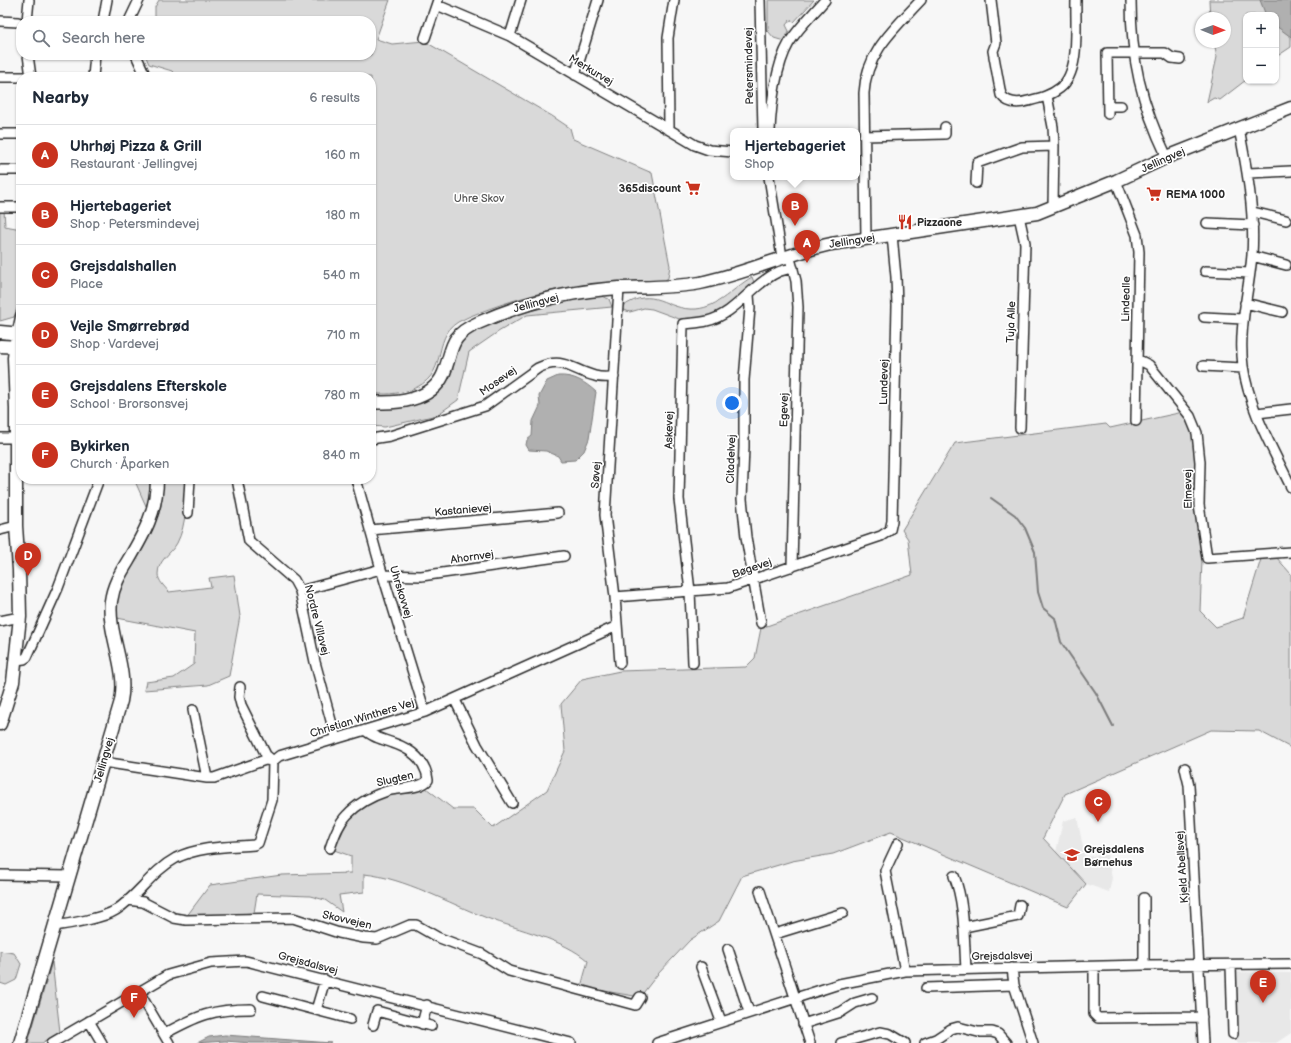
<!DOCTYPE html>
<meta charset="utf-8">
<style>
body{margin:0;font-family:"Balsamiq Sans",sans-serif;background:#f2f2f3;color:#1f2937}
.controls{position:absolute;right:12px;top:12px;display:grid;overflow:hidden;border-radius:8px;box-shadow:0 1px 3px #0004}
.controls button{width:36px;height:36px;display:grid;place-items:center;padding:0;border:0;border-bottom:1px solid #e0e1e3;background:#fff;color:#1f2937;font:20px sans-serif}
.compass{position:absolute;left:1195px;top:12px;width:36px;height:36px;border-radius:50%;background:#fff;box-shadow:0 1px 3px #0004;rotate:91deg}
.you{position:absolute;left:732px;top:403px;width:14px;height:14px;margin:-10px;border:3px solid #fff;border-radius:50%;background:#1a73e8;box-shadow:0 0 0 6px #1a73e833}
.badge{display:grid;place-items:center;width:26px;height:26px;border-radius:50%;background:#c8321e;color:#fff;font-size:13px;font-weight:700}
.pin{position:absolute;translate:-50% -33px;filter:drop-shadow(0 1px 2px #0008)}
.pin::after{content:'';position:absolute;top:21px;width:14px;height:12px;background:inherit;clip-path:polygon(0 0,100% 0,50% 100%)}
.popup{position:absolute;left:730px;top:128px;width:130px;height:52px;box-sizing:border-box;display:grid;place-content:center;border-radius:8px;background:#fff;filter:drop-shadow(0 1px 3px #0005);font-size:13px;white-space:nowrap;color:#747a83}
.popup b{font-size:15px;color:#1f2937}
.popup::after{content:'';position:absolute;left:50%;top:100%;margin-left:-8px;border:8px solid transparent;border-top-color:#fff}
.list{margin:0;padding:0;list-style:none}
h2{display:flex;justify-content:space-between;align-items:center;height:52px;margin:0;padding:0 16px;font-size:17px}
h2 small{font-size:13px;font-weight:400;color:#747a83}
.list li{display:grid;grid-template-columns:26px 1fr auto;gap:12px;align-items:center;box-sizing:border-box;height:60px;padding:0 16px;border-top:1px solid #e0e1e3}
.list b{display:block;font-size:15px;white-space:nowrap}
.list p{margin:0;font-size:13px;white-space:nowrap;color:#747a83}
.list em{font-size:13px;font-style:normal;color:#747a83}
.icon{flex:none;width:22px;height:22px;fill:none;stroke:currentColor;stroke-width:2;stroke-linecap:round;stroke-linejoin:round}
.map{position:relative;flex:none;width:1291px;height:1043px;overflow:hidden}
.search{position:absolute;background:#fff;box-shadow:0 1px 3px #0004;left:16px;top:16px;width:360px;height:44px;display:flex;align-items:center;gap:10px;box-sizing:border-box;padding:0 14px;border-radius:16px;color:#747a83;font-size:15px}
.panel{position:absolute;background:#fff;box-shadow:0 1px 3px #0004;left:16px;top:72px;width:360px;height:412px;border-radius:16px}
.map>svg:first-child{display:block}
.built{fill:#e8e8e8}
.green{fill:#d9d9d9;stroke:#828282}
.water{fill:#b0b0b0;stroke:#7b7b7b}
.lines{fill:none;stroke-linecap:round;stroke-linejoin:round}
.stream{stroke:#7b7b7b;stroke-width:2}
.minor-casing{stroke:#2b2b2b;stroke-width:12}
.major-casing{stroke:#2b2b2b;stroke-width:15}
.minor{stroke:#fff;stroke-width:9}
.major{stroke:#fff;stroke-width:12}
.labels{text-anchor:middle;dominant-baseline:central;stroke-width:3.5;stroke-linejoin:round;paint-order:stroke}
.street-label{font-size:11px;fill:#2b2b2b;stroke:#fff}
.poi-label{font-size:11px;font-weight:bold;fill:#2b2b2b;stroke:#fff;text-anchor:start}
.park-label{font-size:11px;fill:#565656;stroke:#fff}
</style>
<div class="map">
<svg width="1291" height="1043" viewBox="0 0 1291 1043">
<rect width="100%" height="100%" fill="#f7f7f7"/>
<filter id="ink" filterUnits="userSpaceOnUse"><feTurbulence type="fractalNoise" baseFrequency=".025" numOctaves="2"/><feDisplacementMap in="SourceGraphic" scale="8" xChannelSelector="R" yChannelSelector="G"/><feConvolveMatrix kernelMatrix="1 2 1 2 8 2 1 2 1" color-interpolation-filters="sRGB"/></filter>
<g filter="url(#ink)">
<path class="built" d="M1077 817 1085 857 1107 854 1112 878 1109 892 1086 884 1056 852 1063 821Z
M1233 972 1291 973V1033L1276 1043H1236Z"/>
<path class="green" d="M159 0H390L376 39 392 44 424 41 552 116 570 128 573 139 652 173 670 266 668 278 664 281C603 282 558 285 500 305 486 310 471 315 458 322 430 339 451 376 410 390 397 394 384 395 371 393V77H177L172 71 149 64 146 57 147 55H371V21H155V7Z
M768 0H814L794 22 790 20 786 25 789 31 784 41 774 38 768 31Z
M1209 0H1291V47L1276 57V15H1246V80L1220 100 1214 98 1207 102 1217 57 1214 42H1225V18H1210Z
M0 210H4L5 226 21 229V297L14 317 0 321Z
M752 277 755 285 736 302 712 316 682 320 652 309 644 308 630 312 623 310 622 307C655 284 665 311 696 309 719 307 733 288 752 277Z
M596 294 609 299 612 307 527 315 498 332 469 352 458 400 437 415 385 427 371 426V405C408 405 437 410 450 368 453 358 454 347 462 340 467 334 475 331 482 327 518 308 556 301 596 294Z
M1183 412 1195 437V493L1202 560 1200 611 1216 627 1243 618 1261 559 1276 557 1291 574V748L1259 731 1211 730 1065 794 1043 838 1086 884 1068 907 891 832 833 854 792 861 742 876 719 921 690 940 657 975 640 997 581 987 588 961C563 939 519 930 487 918 448 903 405 878 364 874V892L339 895 342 912 325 900 310 896 257 894 254 913 186 917 210 885 282 875 351 873V856L334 850 344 822 360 808 374 800 389 794 426 788 453 809H474L493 828 547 790 565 751 561 704 582 679 620 671 746 667 755 658 761 628 912 575 908 539 902 530 955 443 1106 424 1110 428Z
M134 479H150V498L146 506Z
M162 479H187C186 500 187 524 177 543 171 554 158 560 158 574 158 581 165 587 169 592L211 587 209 578 234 575 240 616 229 676 208 685 144 690 146 682 174 678 194 664 195 633 117 618C111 577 148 549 159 513 163 502 162 490 162 479Z
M0 951 14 953 21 964 16 980 6 985 0 983Z
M52 962 60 1032 42 1043H28Z"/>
<path class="water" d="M1260 0H1291V37L1276 26V15H1267L1265 13Z
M558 376C574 375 585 382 596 392L589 439 584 451 575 460 561 461 558 456 546 451 529 450 526 445 527 440 532 436 533 421 540 406 539 396 547 381Z
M225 1035 331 1043H251L225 1041 197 1043 209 1037Z"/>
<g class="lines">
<path class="stream" d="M991 498 1015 515 1025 528 1035 552 1038 592 1043 608 1055 618 1061 642 1096 693 1113 726"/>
<g class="minor-casing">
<path id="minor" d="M760 0 763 131
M991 0 996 43 993 51 1001 95C1008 104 1018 104 1028 101 1040 98 1050 96 1060 88 1081 72 1075 25 1076 0
M1131 0C1131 60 1141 103 1167 157
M437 5 510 36 695 145 709 150 733 152
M0 21 18 22
M27 21 29 0
M103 21 107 0
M129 21 139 0
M510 36 521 0
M425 38 438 0
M28 55 31 77
M136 55 146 77
M575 75 598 0
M0 77H31
M93 77 95 55
M1047 96 1053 127 1054 146 1053 207
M1108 106H1121
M1108 114 1107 53H1165L1172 58 1180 59
M1239 128C1247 170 1255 212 1252 255 1249 292 1238 328 1243 366 1249 409 1273 449 1291 487
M667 129 669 126 668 38 674 0
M770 131C771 105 776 65 789 43 799 27 813 14 825 0
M0 134H21
M864 136 945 134V127
M0 170H21
M1248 173 1291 171
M769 177 782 257
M1116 181 1137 235 1139 252 1136 421
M976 183 977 163 1022 147 1054 146
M0 207H21
M1253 212 1286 220
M1019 216 1025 243 1020 428
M1207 223 1253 225
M866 238 864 93C866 52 895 28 921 0
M1252 256 1286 265
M791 262 796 281 798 307 792 567
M1205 271 1250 273
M619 288 605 515 615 597 620 663
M749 295 750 308 744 380V447L742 499 746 537 761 623
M1245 303 1282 312
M1204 317 1243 319
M17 333 21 315
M1137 359 1149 365 1190 416 1197 433 1200 462 1199 505 1207 558 1291 552
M1203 366 1243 368
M1257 413 1291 409
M0 438H16
M371 439 390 436 485 406 538 368C564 356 571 370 595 376 601 378 608 377 614 377
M237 479 249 541 294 580 300 591 315 662 336 739
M356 479 381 569 425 712
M188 513 190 479
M0 530 16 526
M370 530 558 513
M383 575 421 576 564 556
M300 591 381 569
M615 597 728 588 881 536 890 530 892 521 897 306 896 277 892 235
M0 621 20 617
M16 660 24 659 27 657 58 588 99 479
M693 663 690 591 679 499 683 324C691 323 700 323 707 321 736 314 752 284 778 272 782 270 788 269 793 268
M240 687 239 697 241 705 266 755 273 761
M455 700 477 745 512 803
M193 710 207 778
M103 762 207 778H214L265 760 273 761 279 756 425 712 617 626
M1185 768 1189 785 1203 1043
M898 843 885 871 905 971
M330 848C334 837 338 824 347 815 357 804 372 796 387 791 397 788 422 789 428 780 426 761 411 749 393 743 383 739 373 738 365 730
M0 875 69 876
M954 876C965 903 964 940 966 969
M760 891 810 1043
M1144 898V965
M128 900 143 902 174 918 186 920 293 918 339 933 364 938 377 939 410 925H416L437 937 482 954 509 971 635 1005 640 997
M54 926C69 924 104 918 116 910 138 896 152 871 176 858 201 846 228 847 254 845L258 843 272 800 273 761
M964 927 1018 916 1020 905
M775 934 843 913
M728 949 749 1012
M1231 965 1233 1034
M701 967 721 1021
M1094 967V1014L1098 1018 1202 1017
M1012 968 1014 985 1033 1043
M926 988 1014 985
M139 992 169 1043
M263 996 350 1019
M316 1010 325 980
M89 1021 102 1043
M422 1024 427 1005
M803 1024 841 1012 855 1003 872 998
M373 1025 377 1011 431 1026
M164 1034C197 1016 212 1009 251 1009
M52 1043 168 975 211 963 246 961 571 1043
M657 1043 839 984 905 971 1144 965 1291 964
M841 1043 880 1032 890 1034 905 1043
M925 1043 936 1039 951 1029 958 1027 978 1032H992L998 1034 1006 1043"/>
</g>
<g class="major-casing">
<path id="major" d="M0 332 21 334
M0 346 21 347
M371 402C396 404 431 401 443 375 454 349 447 337 478 323 523 303 570 291 619 288 646 287 673 288 700 283 745 274 786 254 831 244L1037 213 1116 181 1167 157 1291 108
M0 724 13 682 20 617 19 570 16 526V409L14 358 17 333
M20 1043 121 701C128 667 107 634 111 601 113 586 120 574 128 561 144 534 157 511 157 479"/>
</g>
<use href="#minor" class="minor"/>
<use href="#major" class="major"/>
</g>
</g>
<defs>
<g id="supermarket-bare" transform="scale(1.2)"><path d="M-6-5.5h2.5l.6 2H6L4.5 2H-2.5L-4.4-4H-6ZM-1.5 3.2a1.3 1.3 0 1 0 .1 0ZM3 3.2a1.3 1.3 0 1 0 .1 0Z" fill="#c8321e" stroke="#fff" stroke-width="2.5" paint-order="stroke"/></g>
<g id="restaurant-bare" transform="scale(1.2)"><path d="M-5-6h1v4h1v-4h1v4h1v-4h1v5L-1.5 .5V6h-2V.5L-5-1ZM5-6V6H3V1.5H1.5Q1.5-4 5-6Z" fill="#c8321e" stroke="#fff" stroke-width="2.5" paint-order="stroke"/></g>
<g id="school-bare" transform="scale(1.2)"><path d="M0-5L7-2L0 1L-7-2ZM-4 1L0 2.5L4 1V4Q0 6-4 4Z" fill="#c8321e" stroke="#fff" stroke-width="2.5" paint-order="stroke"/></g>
</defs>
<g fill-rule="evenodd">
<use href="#supermarket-bare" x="693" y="188"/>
<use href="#supermarket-bare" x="1154" y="194"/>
<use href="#restaurant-bare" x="905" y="222"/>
<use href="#school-bare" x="1072" y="855"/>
</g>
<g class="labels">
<g class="street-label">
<text transform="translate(749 66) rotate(-91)">Petersmindevej</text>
<text transform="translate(591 70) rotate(31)">Merkurvej</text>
<text transform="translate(1163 160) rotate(-24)">Jellingvej</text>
<text transform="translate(852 241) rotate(-9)">Jellingvej</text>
<text transform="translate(1126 299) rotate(-89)">Lindealle</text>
<text transform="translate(536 303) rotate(-15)">Jellingvej</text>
<text transform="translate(1011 322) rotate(-88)">Tuja Alle</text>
<text transform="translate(498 381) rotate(-35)">Mosevej</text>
<text transform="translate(884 382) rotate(-89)">Lundevej</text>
<text transform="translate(784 410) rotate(-89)">Egevej</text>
<text transform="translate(669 430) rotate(-89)">Askevej</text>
<text transform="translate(731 459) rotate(-88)">Citadelvej</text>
<text transform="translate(596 475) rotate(-86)">Søvej</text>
<text transform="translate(1188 489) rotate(-91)">Elmevej</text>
<text transform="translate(463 510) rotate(-5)">Kastanievej</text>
<text transform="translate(472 557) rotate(-8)">Ahornvej</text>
<text transform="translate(752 568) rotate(-19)">Bøgevej</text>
<text transform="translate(401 592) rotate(73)">Uhrskovvej</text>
<text transform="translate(317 620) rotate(76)">Nordre Villavej</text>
<text transform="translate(362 718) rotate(-17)">Christian Winthers Vej</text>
<text transform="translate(104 760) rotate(-74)">Jellingvej</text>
<text transform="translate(395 779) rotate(-13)">Slugten</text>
<text transform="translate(1182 867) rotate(-94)">Kjeld Abellsvej</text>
<text transform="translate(347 920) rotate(13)">Skovvejen</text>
<text transform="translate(1002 956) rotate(-1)">Grejsdalsvej</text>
<text transform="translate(308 963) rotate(15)">Grejsdalsvej</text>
</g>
<g class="poi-label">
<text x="681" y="188" text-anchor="end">365discount</text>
<text x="1166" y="194">REMA 1000</text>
<text x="917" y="222">Pizzaone</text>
<text x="1084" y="849">Grejsdalens<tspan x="1084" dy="13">Børnehus</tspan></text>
</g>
<g class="park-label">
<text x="479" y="198">Uhre Skov</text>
</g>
</g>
</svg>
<div class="controls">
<button>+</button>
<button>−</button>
</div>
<svg class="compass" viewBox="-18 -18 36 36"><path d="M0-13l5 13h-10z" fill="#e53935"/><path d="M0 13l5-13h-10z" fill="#747a83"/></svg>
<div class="you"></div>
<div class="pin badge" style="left:807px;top:263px">A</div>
<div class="pin badge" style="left:795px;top:226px">B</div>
<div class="popup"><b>Hjertebageriet</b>Shop</div>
<div class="pin badge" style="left:1098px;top:822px">C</div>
<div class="pin badge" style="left:28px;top:576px">D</div>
<div class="pin badge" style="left:1263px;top:1003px">E</div>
<div class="pin badge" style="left:134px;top:1018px">F</div>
<div class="search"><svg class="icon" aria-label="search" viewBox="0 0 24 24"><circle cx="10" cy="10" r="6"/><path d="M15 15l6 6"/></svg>Search here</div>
<section class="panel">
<h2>Nearby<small>6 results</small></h2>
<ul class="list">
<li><span class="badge">A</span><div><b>Uhrhøj Pizza &amp; Grill</b><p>Restaurant · Jellingvej</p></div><em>160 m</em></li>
<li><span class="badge">B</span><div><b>Hjertebageriet</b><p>Shop · Petersmindevej</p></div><em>180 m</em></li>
<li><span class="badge">C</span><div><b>Grejsdalshallen</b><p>Place</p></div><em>540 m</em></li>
<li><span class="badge">D</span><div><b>Vejle Smørrebrød</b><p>Shop · Vardevej</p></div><em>710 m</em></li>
<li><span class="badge">E</span><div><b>Grejsdalens Efterskole</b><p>School · Brorsonsvej</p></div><em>780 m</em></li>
<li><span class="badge">F</span><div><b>Bykirken</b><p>Church · Åparken</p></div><em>840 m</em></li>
</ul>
</section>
</div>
